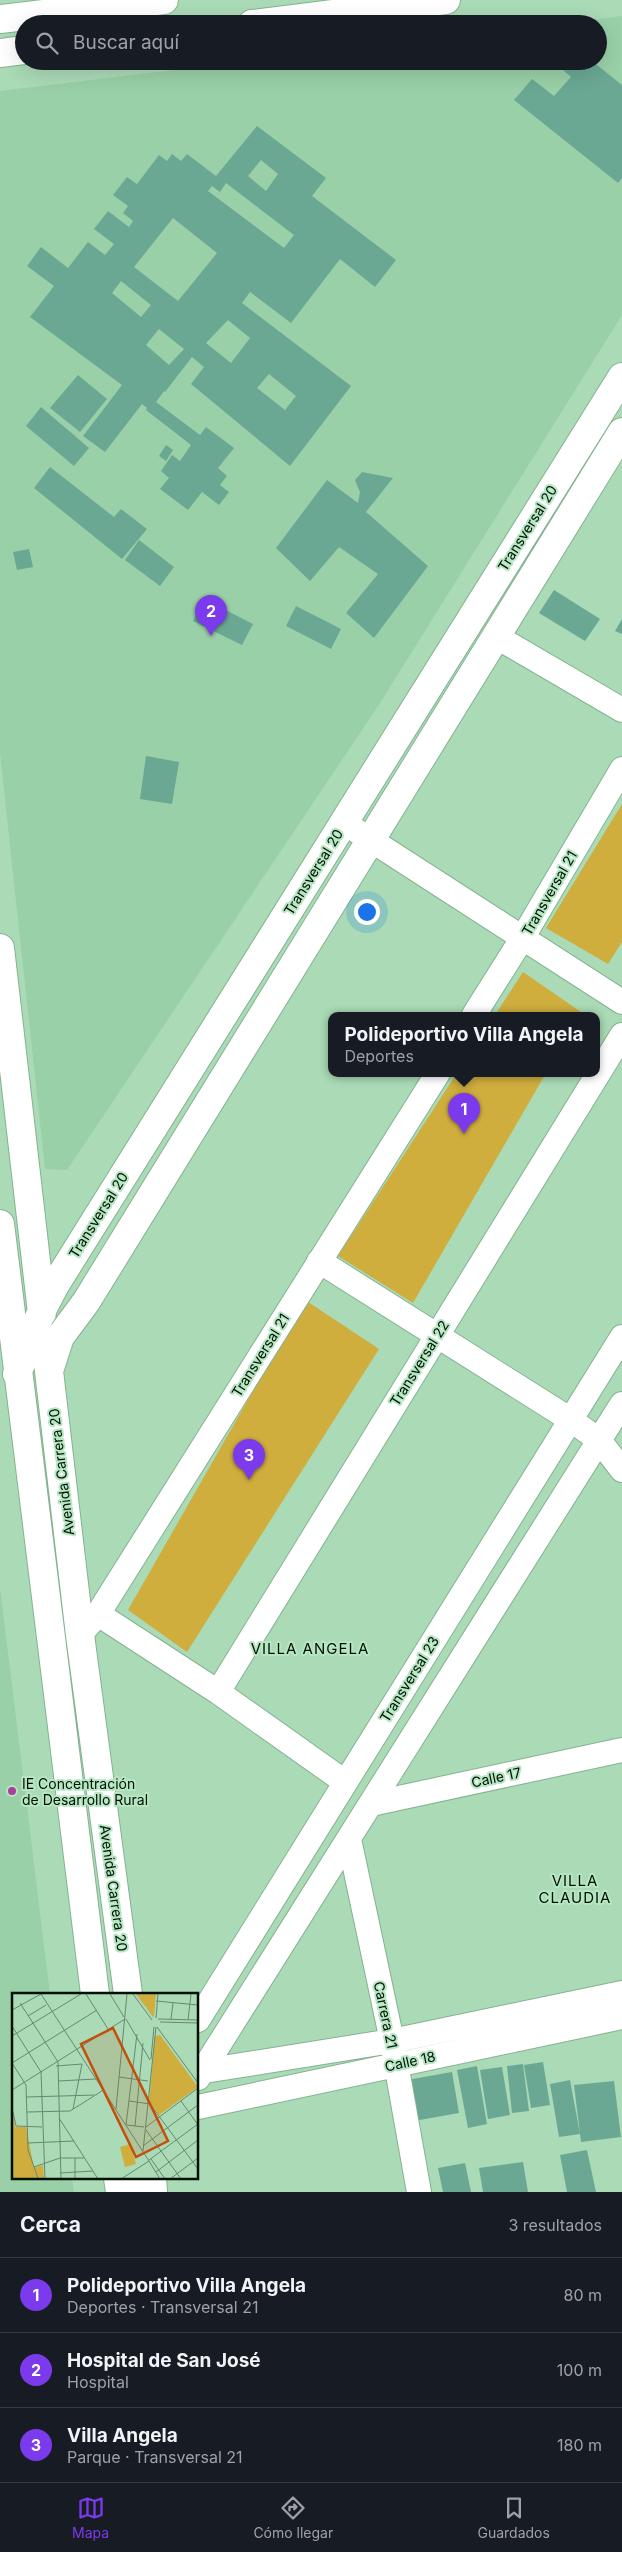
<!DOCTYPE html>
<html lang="es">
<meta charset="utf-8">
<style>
body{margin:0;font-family:Inter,sans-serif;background:#242831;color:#f1f3f6}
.you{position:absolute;left:366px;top:911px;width:18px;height:18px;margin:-12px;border:4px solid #fff;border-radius:50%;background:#1a73e8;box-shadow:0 0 0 8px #1a73e833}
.badge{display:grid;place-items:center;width:32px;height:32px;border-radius:50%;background:#7c3aed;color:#fff;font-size:16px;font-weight:700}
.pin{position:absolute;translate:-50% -41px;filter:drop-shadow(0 1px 2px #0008)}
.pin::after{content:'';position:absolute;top:26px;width:18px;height:15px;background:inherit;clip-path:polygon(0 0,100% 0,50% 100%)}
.popup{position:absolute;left:328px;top:1012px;width:272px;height:65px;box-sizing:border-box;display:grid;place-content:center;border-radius:10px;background:#171b24;filter:drop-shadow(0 1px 4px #0005);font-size:16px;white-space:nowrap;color:#9ea1a6}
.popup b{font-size:19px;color:#f1f3f6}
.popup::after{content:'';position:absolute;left:50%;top:100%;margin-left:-10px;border:10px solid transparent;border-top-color:#171b24}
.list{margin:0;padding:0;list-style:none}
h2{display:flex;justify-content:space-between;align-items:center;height:65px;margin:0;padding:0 20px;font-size:21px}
h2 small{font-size:16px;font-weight:400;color:#9ea1a6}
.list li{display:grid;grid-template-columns:32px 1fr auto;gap:15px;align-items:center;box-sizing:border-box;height:75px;padding:0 20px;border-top:1px solid #363941}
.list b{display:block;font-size:19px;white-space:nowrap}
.list p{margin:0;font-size:16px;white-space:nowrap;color:#9ea1a6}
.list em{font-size:16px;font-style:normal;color:#9ea1a6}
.icon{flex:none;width:28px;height:28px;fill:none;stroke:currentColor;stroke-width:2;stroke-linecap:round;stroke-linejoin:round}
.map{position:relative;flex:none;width:622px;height:2192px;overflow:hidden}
.search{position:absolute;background:#171b24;box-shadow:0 5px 20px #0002;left:15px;right:15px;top:15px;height:55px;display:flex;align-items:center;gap:12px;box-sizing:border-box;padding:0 18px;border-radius:28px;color:#9ea1a6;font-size:19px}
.sheet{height:290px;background:#171b24}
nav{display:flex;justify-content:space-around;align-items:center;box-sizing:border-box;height:70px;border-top:1px solid #363941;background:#171b24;font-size:14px;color:#9ea1a6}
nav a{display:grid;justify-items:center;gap:2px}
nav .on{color:#7c3aed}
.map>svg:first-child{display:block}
.built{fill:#99d0a7}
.green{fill:#cfae3e}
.building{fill:#6aa894;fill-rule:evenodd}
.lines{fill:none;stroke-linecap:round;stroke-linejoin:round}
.street-casing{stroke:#84b390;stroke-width:26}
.secondary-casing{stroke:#84b390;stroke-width:30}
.street{stroke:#fff;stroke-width:24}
.secondary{stroke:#fff;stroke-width:28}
.poi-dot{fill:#a93e9e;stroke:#b7e7c2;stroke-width:2}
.labels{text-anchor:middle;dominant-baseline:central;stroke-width:4;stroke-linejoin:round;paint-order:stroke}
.street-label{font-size:14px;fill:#011005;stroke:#b7e7c2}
.poi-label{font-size:14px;fill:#011005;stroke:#b7e7c2;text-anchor:start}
.neighbourhood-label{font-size:15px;letter-spacing:1px;fill:#011005;stroke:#b7e7c2}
.inset-road{fill:none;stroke:#66896f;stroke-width:1}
.view{fill:#c54e0b;fill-opacity:0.15;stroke:#c54e0b;stroke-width:2.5}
.inset-edge{fill:none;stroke:#011005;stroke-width:2.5}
</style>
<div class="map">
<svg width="622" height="2192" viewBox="0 0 622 2192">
<rect width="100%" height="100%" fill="#aadab6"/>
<path class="built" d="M622 16V315L380 703 67 1170 45 1169 0 753V91L248 61H598V24H559Z
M0 1588 50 1994H14V2178H72L74 2192H0Z"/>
<path class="green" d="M622 804V942L608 964 546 928Z
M523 972 581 1012 579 1015H495Z
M457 1073H546L413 1303 338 1256Z
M305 1300 379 1349 187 1652 128 1610Z"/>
<path class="building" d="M570 61H592L622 85V178L618 183 514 100 532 79 554 96 571 77 563 70Z
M257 126 326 178 312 196 396 260 375 287 340 259 291 323 250 292 242 303 351 386 290 466 191 384 204 367 192 357 165 392 164 391 156 402 200 435 206 427 234 448 218 468 227 476 220 485 229 492 219 505 202 492 188 510 160 489 169 478 161 471 172 455 180 461 191 445 146 410 147 408 142 404 105 452 83 436 122 385 30 317 54 286 27 266 41 247 68 268 88 242 105 255 114 244 94 229 108 211 129 227 133 221 123 213 128 206 113 195 127 177 137 184 159 155 167 161 172 154 181 161 187 154 216 176ZM261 160 278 174 266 191 248 176ZM226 183 294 235 284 248 208 191 212 186 220 192ZM173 218 217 253 178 301 134 267ZM121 281 151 305 141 317 112 293ZM228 320 250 338 231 363 206 343ZM159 329 184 349 169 365 146 345ZM269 374 296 396 285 410 257 388Z
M78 375 107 399 80 432 50 408Z
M41 407 89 448 74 466 26 426Z
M166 445 173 450 166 461 159 456Z
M50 467 114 517 121 509 147 529 122 559 34 488Z
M362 472 393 478 366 512 428 566 374 638 346 613 378 574 339 547 310 581 276 548 327 480 358 503 360 492 355 480Z
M139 540 174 567 160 586 125 560Z
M29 549 33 567 17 570 13 552Z
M554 590 600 619 585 641 539 613Z
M204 599 253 624 242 645 193 621Z
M296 606 341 629 331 649 286 626Z
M622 619V634L615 631Z
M146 756 179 762 172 804 140 799Z
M543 2062 550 2105 531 2108 524 2065Z
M523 2064 529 2111 512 2113 507 2066Z
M477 2066 487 2124 468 2128 457 2070Z
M502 2067 510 2115 488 2119 480 2070Z
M452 2072 459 2113 414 2121 407 2080Z
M570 2080 580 2134 559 2137 550 2084Z
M614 2081 621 2137 581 2142 574 2085Z
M587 2150 596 2192H567L560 2155Z
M523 2162 528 2192H483L479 2168Z
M465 2163 471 2192H443L438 2168Z"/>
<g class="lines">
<g class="street-casing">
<path id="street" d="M497 637 622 710
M343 822 622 1002
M474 1015 523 937 622 769
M319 1261 571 1420 599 1440 622 1470
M98 1614 218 1692 345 1782
M80 1635 98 1614 438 1073
M218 1692 622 1035
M371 1804 622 1750
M349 1839 392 2041 419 2192
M198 2020 622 1337
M198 2072 392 2041 622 1993
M198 2078 622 1404
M198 2107 622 2017
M127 2192 136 2178"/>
</g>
<g class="secondary-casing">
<path id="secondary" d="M0 19 164 0
M252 24 446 0
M0 53 24 50
M0 948 42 1313
M0 1224 95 1994
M47 1354 80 1635 128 1994
M49 1371 60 1337 86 1302 622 432
M17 1374 42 1310 55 1285 622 377
M118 2178 120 2192
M152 2178 153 2192"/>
</g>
<use href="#street" class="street"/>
<use href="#secondary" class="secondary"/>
</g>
<circle class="poi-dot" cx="12" cy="1791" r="5"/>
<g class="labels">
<g class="street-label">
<text transform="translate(527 528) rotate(-58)">Transversal 20</text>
<text transform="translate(313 872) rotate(-58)">Transversal 20</text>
<text transform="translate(549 893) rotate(-60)">Transversal 21</text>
<text transform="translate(98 1215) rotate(-58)">Transversal 20</text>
<text transform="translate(260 1355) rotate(-58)">Transversal 21</text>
<text transform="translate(419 1363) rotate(-58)">Transversal 22</text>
<text transform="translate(61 1472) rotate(-97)">Avenida Carrera 20</text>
<text transform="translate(409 1679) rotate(-58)">Transversal 23</text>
<text transform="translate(496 1777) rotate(-12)">Calle 17</text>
<text transform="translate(114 1888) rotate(82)">Avenida Carrera 20</text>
<text transform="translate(386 2015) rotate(78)">Carrera 21</text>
<text transform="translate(410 2061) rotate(-12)">Calle 18</text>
</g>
<g class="poi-label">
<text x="22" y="1783">IE Concentración<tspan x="22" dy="16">de Desarrollo Rural</tspan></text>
</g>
<g class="neighbourhood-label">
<text x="310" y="1648">VILLA ANGELA</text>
<text x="575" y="1880">VILLA<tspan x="575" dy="17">CLAUDIA</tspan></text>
</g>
</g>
<g transform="translate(12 1993)">
<rect width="186" height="186" fill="#aadab6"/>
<path d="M124 1H144L142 23 141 24ZM148 42 186 94 147 122 137 109 143 43ZM0 115 3 134H14L22 175 31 172 32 186H0ZM118 151 124 171 113 174 108 154Z" fill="#cfae3e"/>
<path class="inset-road" d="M29 1 137 168 109 186M74 1 96 36M98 1 112 24M121 1 140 27M144 8 186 12M8 10 46 69 49 186M0 17 29 1M16 23 34 12M144 25 146 1M114 26 138 67M146 26 186 27M159 26 161 10M176 27 179 1M148 29 186 30M0 33 29 79 33 186M145 34 186 90M0 43 69 1M139 66 142 34M0 70 14 92 16 157 26 185M0 70 85 17M44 73 70 71M107 84 136 88M46 88 84 86M0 97 113 26M14 104 84 102 91 97M117 108 138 111 186 176M169 108 186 132M0 115 4 133 30 134M61 116 70 71M104 116 115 1M15 119 58 118 82 103M47 125 86 186M114 132 125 41M115 132 132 134M123 133 131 50M134 134 186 95M134 137 169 186M16 150 62 148M131 153 186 112M131 158 144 34M63 165V186M139 166 153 186M137 167 186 131M137 168 148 186M22 174 48 165H72M144 179 186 147M48 180 81 178M158 186 186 165"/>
<path class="view" d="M101 35 156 148 124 164 69 51Z"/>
<rect width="186" height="186" class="inset-edge"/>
</g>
</svg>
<div class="you"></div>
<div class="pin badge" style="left:464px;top:1134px">1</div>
<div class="popup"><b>Polideportivo Villa Angela</b>Deportes</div>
<div class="pin badge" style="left:211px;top:636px">2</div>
<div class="pin badge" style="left:249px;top:1480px">3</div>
<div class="search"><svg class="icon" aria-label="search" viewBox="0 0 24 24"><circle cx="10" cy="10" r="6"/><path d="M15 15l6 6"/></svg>Buscar aquí</div>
</div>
<section class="sheet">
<h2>Cerca<small>3 resultados</small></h2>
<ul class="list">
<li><span class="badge">1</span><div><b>Polideportivo Villa Angela</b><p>Deportes · Transversal 21</p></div><em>80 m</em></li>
<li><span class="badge">2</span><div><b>Hospital de San José</b><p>Hospital</p></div><em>100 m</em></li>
<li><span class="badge">3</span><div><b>Villa Angela</b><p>Parque · Transversal 21</p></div><em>180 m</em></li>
</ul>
</section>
<nav>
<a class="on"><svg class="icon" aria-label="map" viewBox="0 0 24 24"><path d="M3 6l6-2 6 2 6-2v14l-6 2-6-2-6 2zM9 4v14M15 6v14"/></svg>Mapa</a>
<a><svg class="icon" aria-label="directions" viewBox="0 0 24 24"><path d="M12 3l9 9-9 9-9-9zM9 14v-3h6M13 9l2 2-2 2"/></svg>Cómo llegar</a>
<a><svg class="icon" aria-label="saved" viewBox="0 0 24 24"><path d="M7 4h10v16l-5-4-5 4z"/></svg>Guardados</a>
</nav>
